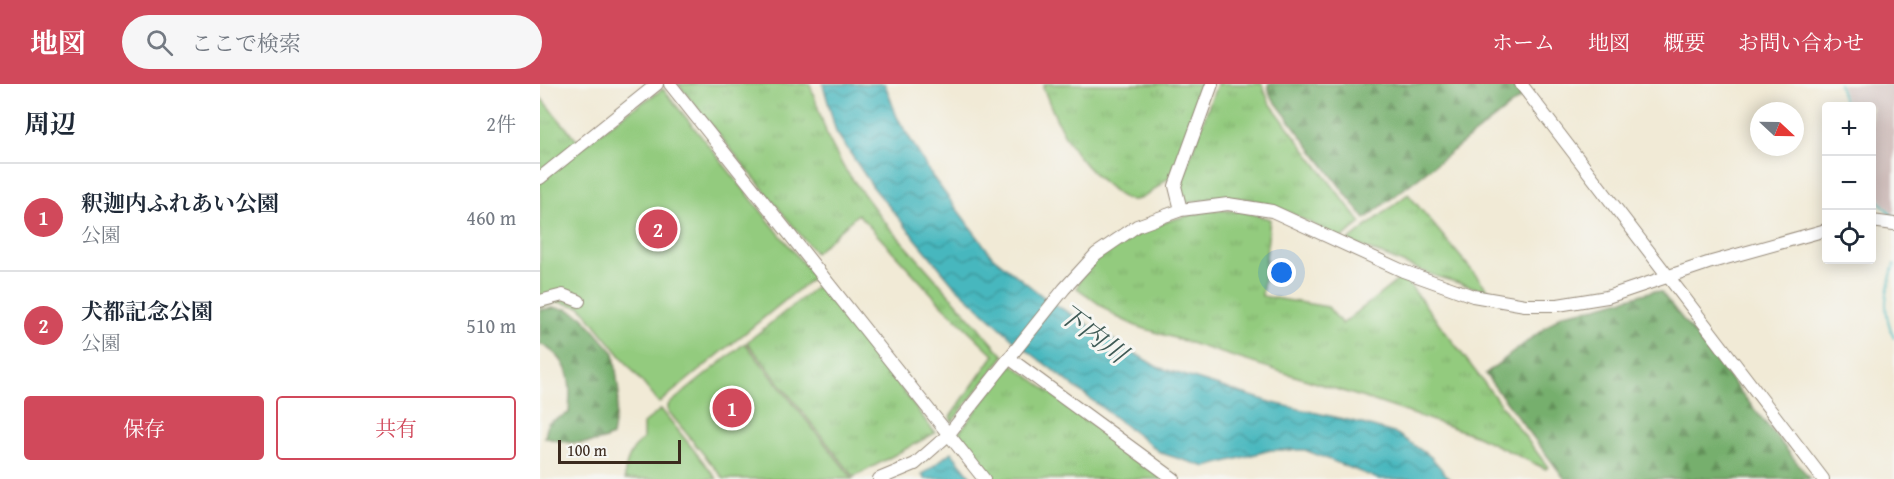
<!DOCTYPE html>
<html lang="ja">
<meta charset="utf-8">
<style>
body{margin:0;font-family:"Gentium Book Plus","Noto Serif JP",serif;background:#f6f6f7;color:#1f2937}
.controls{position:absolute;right:18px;top:18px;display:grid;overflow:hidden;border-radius:6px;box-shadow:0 3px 15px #0003}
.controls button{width:54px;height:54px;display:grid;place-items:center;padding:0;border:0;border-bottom:2px solid #e0e1e3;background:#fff;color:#1f2937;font:30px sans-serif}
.compass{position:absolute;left:1210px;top:18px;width:54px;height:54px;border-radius:50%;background:#fff;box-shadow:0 3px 15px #0003;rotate:112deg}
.scale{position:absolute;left:18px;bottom:15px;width:123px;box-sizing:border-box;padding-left:6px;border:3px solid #3b2a1e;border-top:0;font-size:16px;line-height:21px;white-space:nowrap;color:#3b2a1e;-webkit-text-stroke:4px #f6f6f2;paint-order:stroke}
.you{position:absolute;left:742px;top:189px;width:21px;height:21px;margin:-15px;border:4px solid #fff;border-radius:50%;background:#1a73e8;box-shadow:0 0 0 9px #1a73e833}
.badge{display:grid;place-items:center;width:39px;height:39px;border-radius:50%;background:#d1495b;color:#fff;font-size:20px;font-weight:700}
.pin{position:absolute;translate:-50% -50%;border:3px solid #fff;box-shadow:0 2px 6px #0006}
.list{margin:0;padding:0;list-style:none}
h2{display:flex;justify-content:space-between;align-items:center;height:78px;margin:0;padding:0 24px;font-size:26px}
h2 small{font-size:20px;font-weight:400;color:#747a83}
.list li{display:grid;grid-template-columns:39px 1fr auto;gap:18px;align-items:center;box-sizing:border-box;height:108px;padding:0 24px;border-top:2px solid #e0e1e3}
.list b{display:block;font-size:22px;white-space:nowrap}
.list p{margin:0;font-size:20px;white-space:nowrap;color:#747a83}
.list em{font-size:20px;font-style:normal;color:#747a83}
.actions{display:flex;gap:12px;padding:18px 24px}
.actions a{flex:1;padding:14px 0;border:2px solid #d1495b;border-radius:6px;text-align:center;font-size:21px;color:#d1495b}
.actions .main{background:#d1495b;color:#fff}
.icon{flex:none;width:33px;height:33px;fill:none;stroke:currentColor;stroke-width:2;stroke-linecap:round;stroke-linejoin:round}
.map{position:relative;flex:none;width:1354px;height:395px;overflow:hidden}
header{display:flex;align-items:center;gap:36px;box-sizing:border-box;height:84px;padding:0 30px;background:#d1495b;color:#fff}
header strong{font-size:28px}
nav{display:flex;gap:33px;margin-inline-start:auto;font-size:21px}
.search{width:420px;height:54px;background:#f6f6f7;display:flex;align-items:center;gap:15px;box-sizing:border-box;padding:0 21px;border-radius:33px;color:#747a83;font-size:22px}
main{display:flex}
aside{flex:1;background:#fff}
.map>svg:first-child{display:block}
.industrial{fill:#d1c0bd}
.grass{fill:url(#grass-tufts);stroke:#677a4e;stroke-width:1.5}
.forest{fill:url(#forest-firs);stroke:#586c46;stroke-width:1.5}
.green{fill:#93cb7e;stroke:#677a4e;stroke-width:1.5}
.water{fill:url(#water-waves);stroke:#41706e;stroke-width:1.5}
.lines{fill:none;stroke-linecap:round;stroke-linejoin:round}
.stream{stroke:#47b7be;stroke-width:2}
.minor-casing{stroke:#968a7a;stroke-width:14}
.minor{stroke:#fff;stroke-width:12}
.labels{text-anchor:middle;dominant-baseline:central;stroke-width:6;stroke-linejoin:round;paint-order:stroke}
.water-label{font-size:26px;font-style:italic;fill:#3f5b56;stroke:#f6f6f2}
</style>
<header>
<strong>地図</strong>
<div class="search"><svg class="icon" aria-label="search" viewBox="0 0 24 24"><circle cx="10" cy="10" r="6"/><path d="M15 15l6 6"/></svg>ここで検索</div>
<nav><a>ホーム</a><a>地図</a><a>概要</a><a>お問い合わせ</a></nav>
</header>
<main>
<aside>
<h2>周辺<small>2件</small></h2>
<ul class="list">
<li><span class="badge">1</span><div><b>釈迦内ふれあい公園</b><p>公園</p></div><em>460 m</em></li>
<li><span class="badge">2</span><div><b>犬都記念公園</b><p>公園</p></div><em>510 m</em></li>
</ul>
<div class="actions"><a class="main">保存</a><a>共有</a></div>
</aside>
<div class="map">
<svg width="1354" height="395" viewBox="0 0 1354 395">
<defs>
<pattern id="grass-tufts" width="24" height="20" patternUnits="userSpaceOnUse" patternTransform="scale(1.5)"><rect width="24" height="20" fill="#93cb7e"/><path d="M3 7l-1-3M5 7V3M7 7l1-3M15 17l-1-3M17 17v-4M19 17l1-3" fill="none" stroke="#80ae6c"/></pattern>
<pattern id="forest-firs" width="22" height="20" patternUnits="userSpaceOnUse" patternTransform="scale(1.5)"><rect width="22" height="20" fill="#76af6d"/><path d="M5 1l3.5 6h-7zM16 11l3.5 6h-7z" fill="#628f59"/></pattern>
<pattern id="water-waves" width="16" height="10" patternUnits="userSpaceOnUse" patternTransform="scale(1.5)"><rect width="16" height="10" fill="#47b7be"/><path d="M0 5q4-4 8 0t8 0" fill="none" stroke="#3c959a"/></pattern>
</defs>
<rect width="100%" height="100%" fill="#f6f6f2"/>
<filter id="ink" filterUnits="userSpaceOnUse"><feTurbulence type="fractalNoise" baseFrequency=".0167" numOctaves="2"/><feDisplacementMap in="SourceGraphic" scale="12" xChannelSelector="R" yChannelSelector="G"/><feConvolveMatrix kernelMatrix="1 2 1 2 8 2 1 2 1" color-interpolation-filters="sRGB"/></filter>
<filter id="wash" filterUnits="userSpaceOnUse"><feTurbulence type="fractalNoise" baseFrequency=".008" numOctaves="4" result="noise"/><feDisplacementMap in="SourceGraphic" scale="24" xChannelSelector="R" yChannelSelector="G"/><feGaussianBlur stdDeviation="1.35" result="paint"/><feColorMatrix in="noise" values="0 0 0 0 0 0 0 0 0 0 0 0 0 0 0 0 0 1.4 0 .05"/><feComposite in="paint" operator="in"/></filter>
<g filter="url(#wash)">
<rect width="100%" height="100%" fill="#f1ead6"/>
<path class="industrial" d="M1301 0H1354V132L1332 105V22H1307Z"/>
<path class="grass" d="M138 0H270L288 54 304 84 343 136 464 272 412 338 410 333 454 271 402 221 318 130 275 169Z
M505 0H669L634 95H627C618 102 604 117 592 116 583 116 575 108 568 102 533 74 519 45 503 3Z
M677 0H722L729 18 821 139 800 155C771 139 739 120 705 115 685 111 664 116 645 119L640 100Z
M0 13 39 59 0 91Z
M868 110 950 208 895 192 808 157Z
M672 126 702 127 730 135 722 212 788 223 802 240 863 192 1008 383 1006 385 935 351 834 317 596 242 577 233 537 204C550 158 630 134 672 126Z
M281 199 395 349 314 393 207 258Z
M472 280 626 395H453L417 351Z"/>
<path class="forest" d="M728 0H974L983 12 825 135 730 11Z
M1113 207 1121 208 1270 395H1025L945 290 1023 230 1050 225Z
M14 224 27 225 42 232 74 269 79 310 72 352C56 362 22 360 5 353L8 339 29 329C31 299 32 275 0 260V226Z"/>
<path class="green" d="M123 5 274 193 119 319 41 223 18 218 0 223V97L80 33Z
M205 259 313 395H184L128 327V321Z
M121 325 177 395H85C84 380 91 365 103 355V340Z"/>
<path class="water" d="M283 0H345L357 33 392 92 452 172 506 215 617 283 737 320 812 337 857 350 891 373 910 395H838L765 366H731L666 383 621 369 475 257 413 200 333 103 296 48Z
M411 368 432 394 385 395 382 391Z"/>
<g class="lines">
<path class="stream" d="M1299 0 1305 22
M1332 109 1354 134
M1354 180C1346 210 1341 224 1354 254"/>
</g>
</g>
<g filter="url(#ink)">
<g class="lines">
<g class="minor-casing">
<path id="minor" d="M130 0 444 395
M981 0 1283 395
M0 94 117 0
M641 126 635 102 672 0
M1332 137 1354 140
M0 217 23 211 39 217
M469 274 634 395
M339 395 375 380 408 351 524 205 556 170 597 142 641 126 688 120 732 127 863 187 933 212 985 221H1018L1067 213 1168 179 1286 146"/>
</g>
<use href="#minor" class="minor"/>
</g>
</g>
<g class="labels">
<g class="water-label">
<text transform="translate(553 249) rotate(37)">下内川</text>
</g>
</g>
</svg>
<div class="controls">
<button>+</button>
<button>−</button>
<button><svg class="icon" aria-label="locate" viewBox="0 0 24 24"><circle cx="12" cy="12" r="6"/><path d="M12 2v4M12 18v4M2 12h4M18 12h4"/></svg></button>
</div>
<svg class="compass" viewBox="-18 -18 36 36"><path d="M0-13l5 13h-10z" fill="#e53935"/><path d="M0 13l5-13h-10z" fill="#747a83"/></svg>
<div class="scale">100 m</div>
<div class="you"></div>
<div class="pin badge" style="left:192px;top:324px">1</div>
<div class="pin badge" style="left:118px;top:145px">2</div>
</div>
</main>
